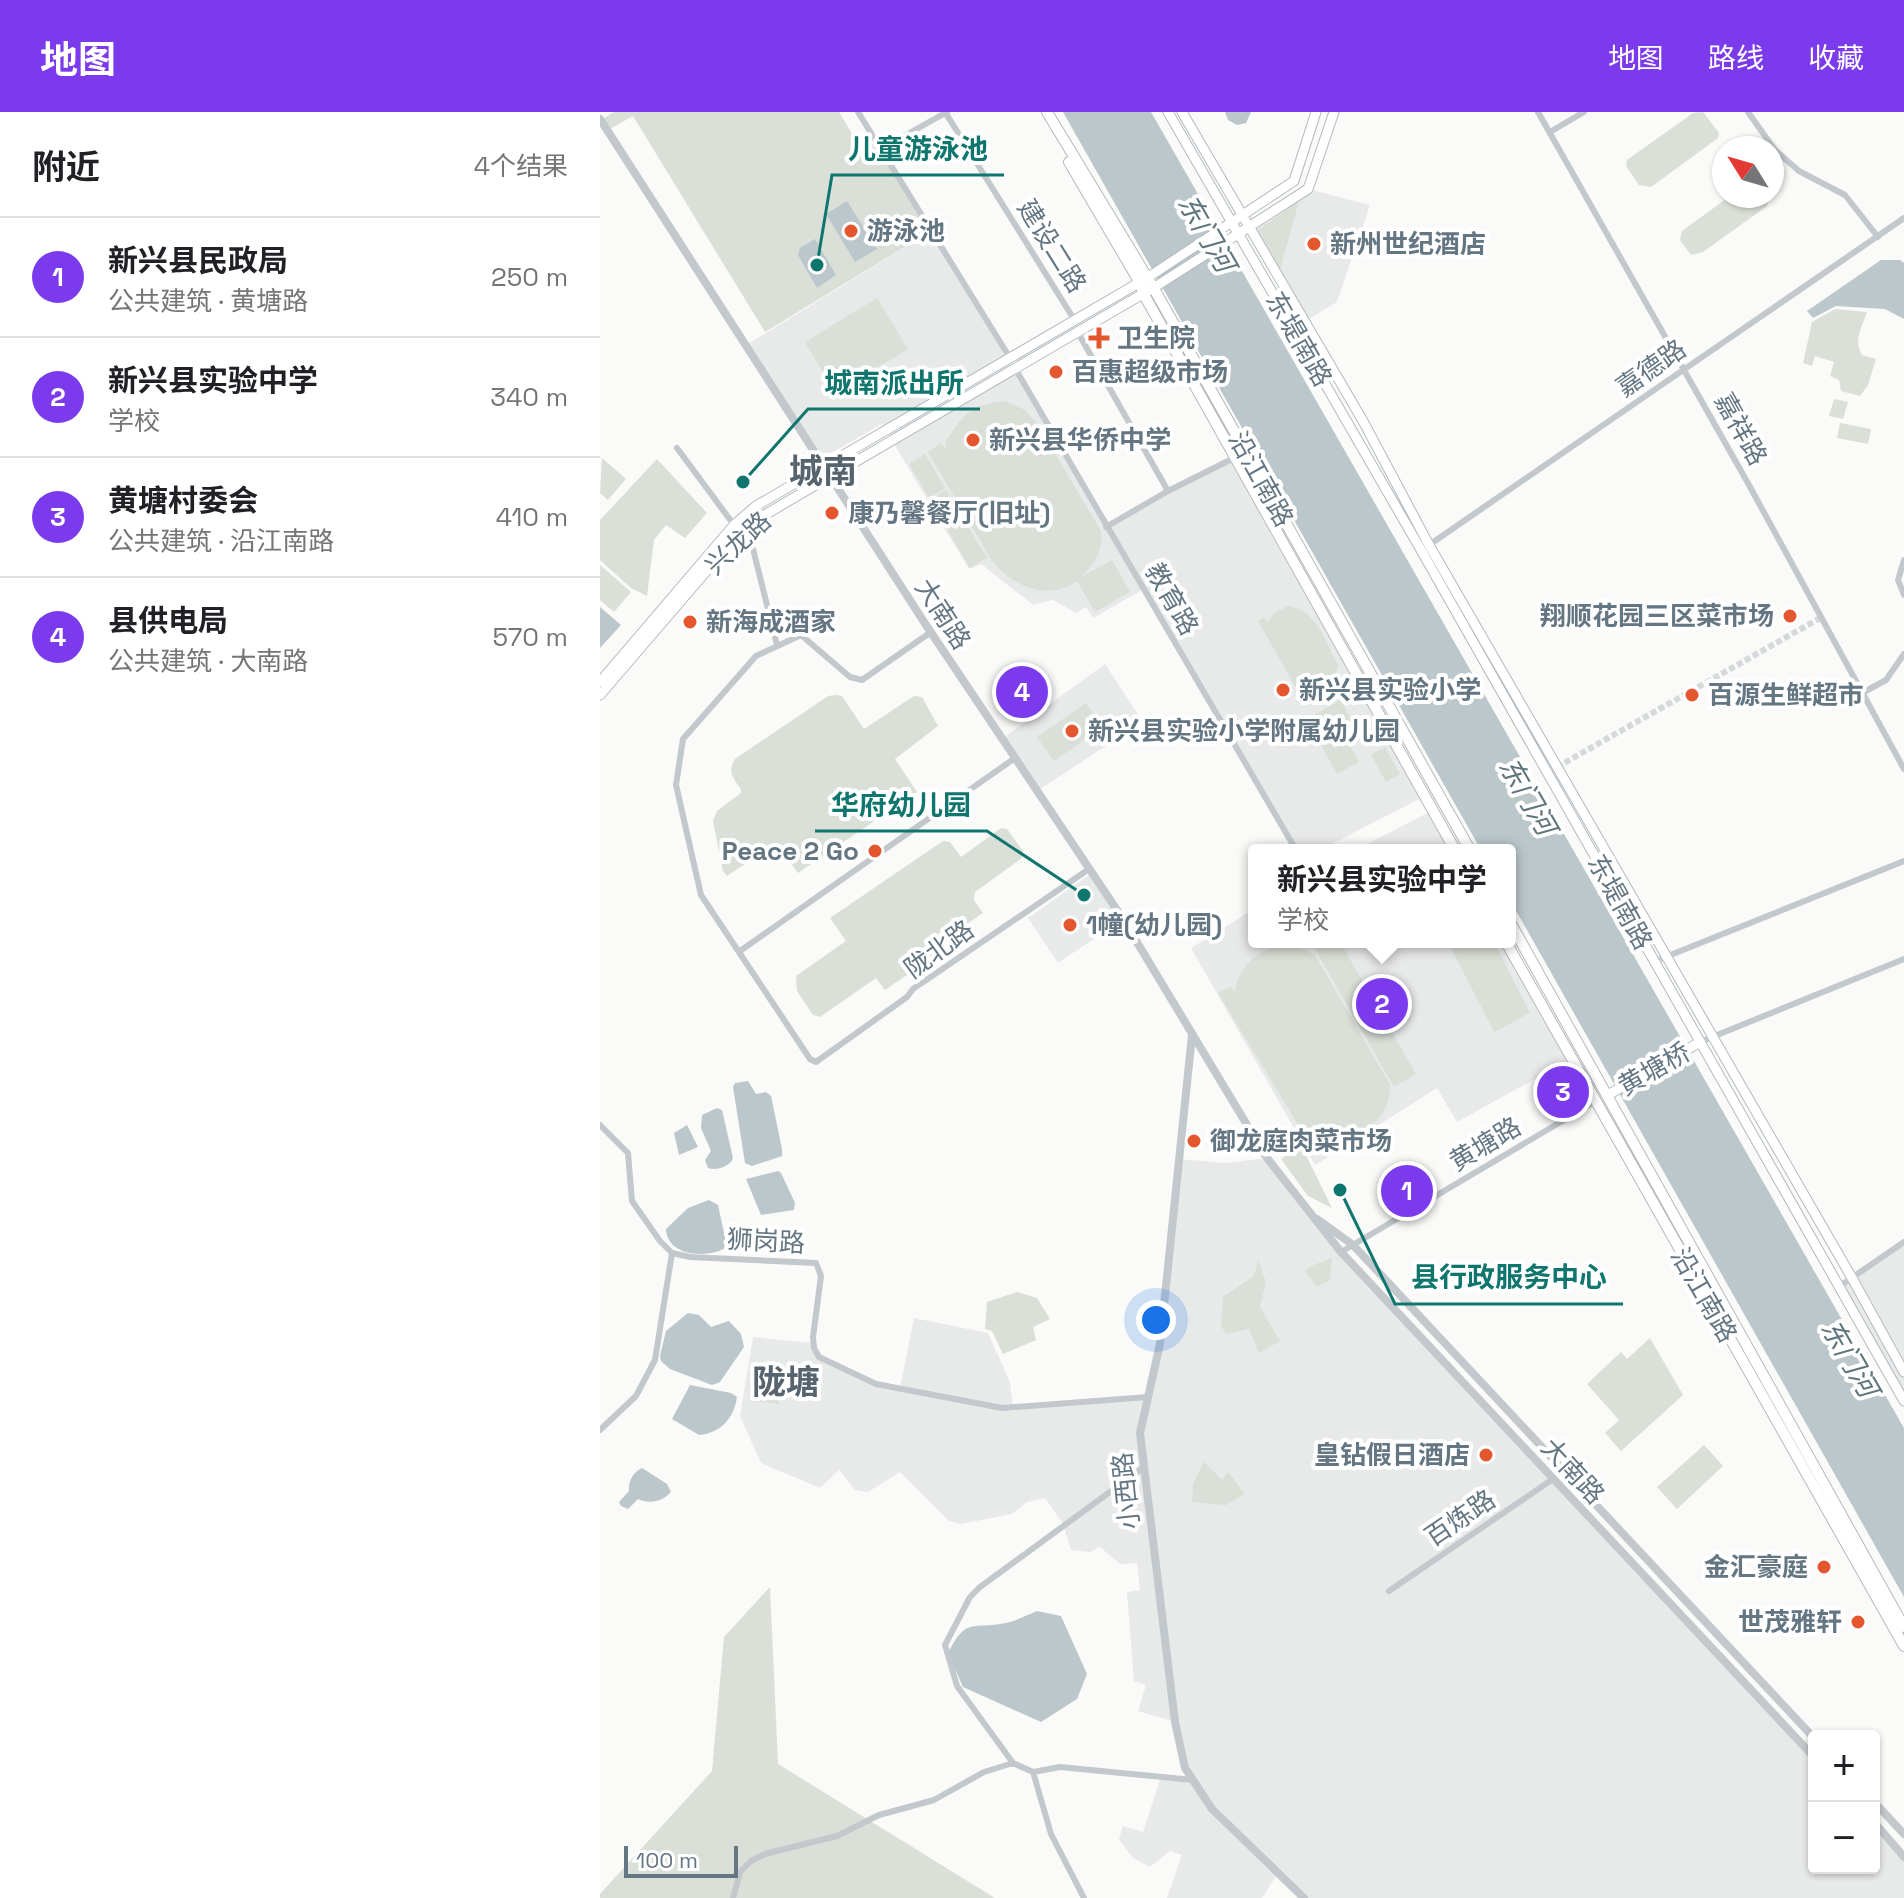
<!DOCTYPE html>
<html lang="zh">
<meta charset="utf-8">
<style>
body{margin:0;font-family:"Space Grotesk","Noto Sans SC",sans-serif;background:#f2f2f2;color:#202124}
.controls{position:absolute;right:24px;bottom:24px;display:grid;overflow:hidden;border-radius:8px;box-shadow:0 2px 6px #0004}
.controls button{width:72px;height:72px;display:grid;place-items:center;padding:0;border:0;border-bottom:2px solid #e0e0e0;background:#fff;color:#202124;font:40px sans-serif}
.compass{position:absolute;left:1112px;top:24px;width:72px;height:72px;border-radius:50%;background:#fff;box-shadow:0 2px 6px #0004;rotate:307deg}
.scale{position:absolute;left:24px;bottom:20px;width:114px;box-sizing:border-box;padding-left:8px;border:4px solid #657683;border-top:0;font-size:22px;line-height:28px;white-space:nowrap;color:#657683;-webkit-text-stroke:6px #fff;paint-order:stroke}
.you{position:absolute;left:556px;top:1208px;width:28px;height:28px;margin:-20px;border:6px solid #fff;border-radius:50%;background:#1a73e8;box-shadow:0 0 0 12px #1a73e833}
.badge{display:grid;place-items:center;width:52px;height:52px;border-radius:50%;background:#7c3aed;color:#fff;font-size:26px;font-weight:700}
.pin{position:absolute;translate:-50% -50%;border:4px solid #fff;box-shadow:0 2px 8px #0006}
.popup{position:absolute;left:648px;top:732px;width:268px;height:104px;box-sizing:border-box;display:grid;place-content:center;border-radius:8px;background:#fff;filter:drop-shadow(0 2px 6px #0005);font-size:26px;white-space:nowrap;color:#757577}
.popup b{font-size:30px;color:#202124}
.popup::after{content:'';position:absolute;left:50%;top:100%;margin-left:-16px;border:16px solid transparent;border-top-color:#fff}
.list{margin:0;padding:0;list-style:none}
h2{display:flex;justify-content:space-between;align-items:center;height:104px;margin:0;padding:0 32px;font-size:34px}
h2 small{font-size:26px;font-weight:400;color:#757577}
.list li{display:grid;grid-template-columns:52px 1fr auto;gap:24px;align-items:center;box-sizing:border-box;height:120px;padding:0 32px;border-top:2px solid #e0e0e0}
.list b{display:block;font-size:30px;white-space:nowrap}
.list p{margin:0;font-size:26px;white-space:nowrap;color:#757577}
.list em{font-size:26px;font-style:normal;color:#757577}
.map{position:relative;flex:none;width:1304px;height:1786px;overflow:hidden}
header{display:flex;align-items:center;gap:48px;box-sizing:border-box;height:112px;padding:0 40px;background:#7c3aed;color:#fff}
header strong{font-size:38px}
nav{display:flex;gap:44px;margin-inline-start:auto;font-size:28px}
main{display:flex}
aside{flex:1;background:#fff}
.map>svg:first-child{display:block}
.built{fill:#e8e9e9}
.green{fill:#dadfd7}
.water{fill:#bbc7cb}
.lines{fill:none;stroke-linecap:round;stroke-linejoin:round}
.minor-tunnel{stroke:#d5d9db;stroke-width:6;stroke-dasharray:6 3;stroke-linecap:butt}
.secondary-casing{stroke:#b3babf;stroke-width:11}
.primary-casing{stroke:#b5babe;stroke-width:12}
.minor{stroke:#c3c8cc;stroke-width:6}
.tertiary{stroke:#c3c8cc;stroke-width:8}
.secondary{stroke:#fff;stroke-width:9}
.primary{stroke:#fff;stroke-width:10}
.poi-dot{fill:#e4572e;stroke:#fff;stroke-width:3}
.labels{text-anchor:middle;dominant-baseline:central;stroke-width:8;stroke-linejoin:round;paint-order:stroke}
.poi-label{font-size:26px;font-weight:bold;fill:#657683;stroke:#fff;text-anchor:start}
.street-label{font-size:26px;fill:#657683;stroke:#fff}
.water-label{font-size:28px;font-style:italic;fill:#60757c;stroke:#fff}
.district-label{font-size:34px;font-weight:bold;fill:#57646e;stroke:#fff}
.leader{fill:none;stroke:#0f766e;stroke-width:3}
.callout-dot{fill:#0f766e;stroke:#fff;stroke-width:3}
.callout-label{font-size:28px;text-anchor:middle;font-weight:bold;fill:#0f766e;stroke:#fff;stroke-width:8;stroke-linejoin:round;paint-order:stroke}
</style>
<header>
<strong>地图</strong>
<nav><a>地图</a><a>路线</a><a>收藏</a></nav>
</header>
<main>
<aside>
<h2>附近<small>4个结果</small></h2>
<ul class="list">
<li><span class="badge">1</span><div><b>新兴县民政局</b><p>公共建筑 · 黄塘路</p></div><em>250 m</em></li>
<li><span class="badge">2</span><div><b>新兴县实验中学</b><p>学校</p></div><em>340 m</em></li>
<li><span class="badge">3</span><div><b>黄塘村委会</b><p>公共建筑 · 沿江南路</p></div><em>410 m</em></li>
<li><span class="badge">4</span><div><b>县供电局</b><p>公共建筑 · 大南路</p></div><em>570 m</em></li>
</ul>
</aside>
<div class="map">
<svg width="1304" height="1786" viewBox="0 0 1304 1786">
<rect width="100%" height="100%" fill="#fafaf8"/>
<path class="built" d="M708 77 770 93 737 190 704 210 649 116Z
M331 119 506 415 634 346 825 684 720 738H696L542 478 493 506 486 495 476 501 453 488 433 493 381 452 369 457 282 312 217 349 145 234Z
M505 552 543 610 437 679 402 627Z
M833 698 855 738H756Z
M492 761 523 807 458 851 428 806Z
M654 797V830H906L971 947 857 1010 837 976 715 1053 591 836Z
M667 1046 706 1098 1088 1511 1186 1609 1214 1643V1756H1274V1710L1304 1745V1786H704L678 1761 662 1786H567L582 1743 570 1739 550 1755 533 1746 519 1727 523 1714 543 1720 560 1668 588 1669 575 1610 538 1599 546 1573 534 1569 527 1480 540 1478 537 1451 520 1452 500 1435 490 1440 471 1438 462 1410 445 1386 427 1390 412 1402 360 1412 349 1409 300 1360 268 1380 255 1378 239 1358 220 1376 161 1351 140 1304 153 1225 213 1231 219 1245 276 1272 300 1276 314 1206 388 1221 410 1270 413 1295 548 1285 560 1232 579 1047 626 1051Z
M1304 1130V1289L1240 1174Z"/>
<path class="green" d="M14 0H239L262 38 276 30 331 119 165 220 33 4 8 18 1 8Z
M1103 0 1119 21 1118 26 1051 75 1039 73 1026 54 1027 48 1093 1Z
M1130 84 1170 85 1167 94 1103 140 1091 143 1080 128 1082 119Z
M699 89 680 158 658 118Z
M277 186 308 237 235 281 205 230Z
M1235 197 1267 200C1262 215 1253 228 1262 243L1276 247 1268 273 1260 284 1241 279 1239 268 1230 264 1234 250 1215 244 1212 254 1203 251 1212 210Z
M1234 287 1248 290 1243 307 1229 304Z
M405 289 425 298 437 311 501 419C504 438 494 452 481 465L512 448 530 480 495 500 477 469C448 490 413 474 392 449L328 340 341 331 346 338V329C365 301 370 293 405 289Z
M1240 311 1271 317 1268 332 1237 326Z
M325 342 345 376 329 386 309 352Z
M2 346 26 367 8 388 0 381Z
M57 347 107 401 85 426 66 413 54 428 47 484 31 476 0 448V408Z
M346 378 387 446 370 456 330 388Z
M0 453 31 480 14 500 0 488Z
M688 494C717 498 725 529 738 553 737 566 722 582 709 582L713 590 706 593 658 509 664 506 668 510 674 501Z
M236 583 242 584 264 617 314 584 322 585 338 614 295 647 317 680 198 761 181 737 174 733 127 764 123 759 113 709 117 699 141 681V677C133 666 127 659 135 647L228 584Z
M740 588 754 612 742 619 759 650 737 662 707 607Z
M486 591 503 615 454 649 437 625Z
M785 635 800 662 786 670 771 643Z
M401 716 407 717 423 739 422 746 375 780 374 788 383 801 338 832 342 839 285 878 276 866 220 905 213 903 197 879 196 864 246 829 230 806 343 729 350 730 361 745Z
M711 830H740L816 962 794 975Z
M854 830H894L930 901 894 920 849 832Z
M696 834 715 843 790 973C791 1012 752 1034 718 1018L729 1039 717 1044 618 881 631 875 635 880C637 861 650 844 669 837 677 834 688 835 696 834Z
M701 1033 732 1096 708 1084 681 1047Z
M732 1146 730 1168 717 1175 705 1159 711 1154Z
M658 1148 666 1170 660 1195 680 1229 659 1241 649 1217 626 1222 621 1214 623 1185 654 1164Z
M417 1180 437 1186 450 1207 433 1215 436 1228 403 1242 392 1219 385 1217 387 1190Z
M1050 1226 1083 1283 1021 1339 1005 1321 1019 1308 987 1272 1021 1240 1027 1247Z
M154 1276 180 1279 179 1292 153 1289Z
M1104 1333 1123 1354 1077 1397 1057 1375Z
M604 1350 622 1368 628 1360 645 1382 626 1393 592 1390 593 1372Z
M170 1475 178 1652 395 1786H0V1782L112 1659 124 1525Z"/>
<path class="water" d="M463 0H551L1304 1316V1485L910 788V738H881Z
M625 0H651L646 11 637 13 628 8Z
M247 89 277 137 255 150 226 102Z
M215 127 236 163 217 176 198 143 200 136Z
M1281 148H1300L1304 151V207L1285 197 1236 194 1213 206 1207 199Z
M0 495 21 513 0 536Z
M148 969 156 982 166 980 171 984 182 1037V1044L152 1054 145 1051 133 975 135 971Z
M117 996 122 998 133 1046C130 1055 116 1059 108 1056L105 1048 111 1039 101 1016 102 1003Z
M87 1013 98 1035 79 1043 74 1021Z
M178 1059 181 1061 195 1091 194 1098 161 1103 146 1067Z
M109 1088 118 1093 127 1135C109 1147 67 1145 66 1117L88 1096Z
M88 1201 99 1203 111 1215 129 1209 141 1222 144 1235 120 1270 112 1273 70 1257 61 1249 60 1244 66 1219Z
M90 1273 131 1281 137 1285C134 1306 121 1321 99 1323L72 1307Z
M42 1356 67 1372 71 1380C62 1390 50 1392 38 1387L28 1397 21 1394 19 1390 29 1379C28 1370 33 1360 42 1356Z
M437 1499 461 1504 487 1562 477 1587 441 1610 363 1575 348 1541C367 1504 372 1518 406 1511 416 1509 427 1503 437 1499Z"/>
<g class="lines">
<path class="minor-tunnel" d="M957 655 1222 505"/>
<g class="secondary-casing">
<path id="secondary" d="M568 0 821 438 1304 1289
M582 0 763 309 829 433 1252 1166 1304 1260
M0 570 134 413 156 394 547 166 694 69 716 0
M0 583 109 456 161 405 558 173 708 77 734 0
M1008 983 1100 930"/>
</g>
<g class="primary-casing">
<path id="primary" d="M447 0 553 175 870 738
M469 50 540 171 543 181 855 738
M910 810 1304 1515
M906 830 1304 1534"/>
</g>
<path class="minor" d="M258 0 410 246
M345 0 475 209
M938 0 1149 373 1304 657
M1148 0 1175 38 1199 59 1245 83 1278 125
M950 20 984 0
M281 37 347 0
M477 219 568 379
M415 256 696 738
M77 336 134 413 152 433 177 533
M506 415 568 379 634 346
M829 433 1304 106
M1304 448 1298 468 1304 483
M331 520 262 568 250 565 201 523 156 544 83 627 76 673 101 783 210 947 216 950 307 885 313 877 489 757
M1264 580 1286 568 1304 542
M140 839 415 646
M1053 850 1304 749
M1100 930 1304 847
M0 1013 28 1041 32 1089 60 1129 72 1141 90 1145 216 1151 221 1164 213 1225 214 1236 219 1245 276 1272 402 1296 548 1285
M741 1140 996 989
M1240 1174 1304 1130
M0 1318 36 1284 55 1248 72 1141
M544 1355 380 1475 370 1485 345 1533 357 1574 413 1651 433 1660 460 1655 593 1668
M789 1479 953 1367
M433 1660 451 1722 484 1786
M133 1786 140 1760 151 1749 165 1742 237 1724 279 1703 334 1688 384 1660 413 1651"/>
<path class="tertiary" d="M0 7 324 510 523 807 667 1046 741 1140 1214 1645
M592 923 560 1232 540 1321 575 1610 585 1656 612 1697 704 1786
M717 1107 753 1133 1214 1626
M1274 1690 1304 1722
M1274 1710 1304 1745"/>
<use href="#secondary" class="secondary"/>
<use href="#primary" class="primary"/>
</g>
<g class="poi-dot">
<circle cx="251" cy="119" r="8"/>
<circle cx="714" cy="132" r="8"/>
<path d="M495 214h8v8h8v8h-8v8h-8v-8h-8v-8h8z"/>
<circle cx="456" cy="260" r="8"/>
<circle cx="373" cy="328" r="8"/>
<circle cx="232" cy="401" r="8"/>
<circle cx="1190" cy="504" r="8"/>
<circle cx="90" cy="510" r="8"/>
<circle cx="683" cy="578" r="8"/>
<circle cx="1092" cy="583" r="8"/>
<circle cx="472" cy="619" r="8"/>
<circle cx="275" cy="739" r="8"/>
<circle cx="470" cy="813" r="8"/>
<circle cx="594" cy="1029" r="8"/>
<circle cx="886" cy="1343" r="8"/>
<circle cx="1224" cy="1455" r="8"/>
<circle cx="1258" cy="1510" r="8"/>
</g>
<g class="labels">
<g class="poi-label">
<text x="267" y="119">游泳池</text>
<text x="730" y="132">新州世纪酒店</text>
<text x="517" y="226">卫生院</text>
<text x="472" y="260">百惠超级市场</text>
<text x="389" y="328">新兴县华侨中学</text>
<text x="248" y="401">康乃馨餐厅(旧址)</text>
<text x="1174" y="504" text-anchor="end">翔顺花园三区菜市场</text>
<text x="106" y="510">新海成酒家</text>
<text x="699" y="578">新兴县实验小学</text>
<text x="1108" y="583">百源生鲜超市</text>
<text x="488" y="619">新兴县实验小学附属幼儿园</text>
<text x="259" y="739" text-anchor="end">Peace 2 Go</text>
<text x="486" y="813">1幢(幼儿园)</text>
<text x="610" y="1029">御龙庭肉菜市场</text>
<text x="870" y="1343" text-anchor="end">皇钻假日酒店</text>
<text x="1208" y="1455" text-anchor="end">金汇豪庭</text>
<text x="1242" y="1510" text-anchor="end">世茂雅轩</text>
</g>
<g class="street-label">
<text transform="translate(452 134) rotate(58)">建设二路</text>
<text transform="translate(699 227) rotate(60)">东堤南路</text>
<text transform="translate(1051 256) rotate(-35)">嘉德路</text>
<text transform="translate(1141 317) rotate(61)">嘉祥路</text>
<text transform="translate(661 367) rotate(61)">沿江南路</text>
<text transform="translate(138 431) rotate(-43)">兴龙路</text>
<text transform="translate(572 487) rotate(60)">教育路</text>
<text transform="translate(343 502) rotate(57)">大南路</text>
<text transform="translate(1020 790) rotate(61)">东堤南路</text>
<text transform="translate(339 837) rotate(-36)">陇北路</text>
<text transform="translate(1054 957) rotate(-30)">黄塘桥</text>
<text transform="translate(885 1032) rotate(-31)">黄塘路</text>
<text transform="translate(166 1129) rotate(3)">狮岗路</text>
<text transform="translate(1104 1183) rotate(60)">沿江南路</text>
<text transform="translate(973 1359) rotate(47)">大南路</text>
<text transform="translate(526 1379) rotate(-96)">小西路</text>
<text transform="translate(860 1406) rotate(-34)">百炼路</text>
</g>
<g class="water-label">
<text transform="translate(607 121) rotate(60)">东门河</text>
<text transform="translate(928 684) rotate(60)">东门河</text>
<text transform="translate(1250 1246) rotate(60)">东门河</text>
</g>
<g class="district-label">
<text x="223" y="359">城南</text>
<text x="186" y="1270">陇塘</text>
</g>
</g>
<path class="leader" d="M217 153L232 63H404M143 370L208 297H380M484 783L387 719H215M740 1078L795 1192H1023"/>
<g class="callout-dot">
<circle cx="217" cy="153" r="8"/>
<circle cx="143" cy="370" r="8"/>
<circle cx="484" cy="783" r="8"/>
<circle cx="740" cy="1078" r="8"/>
</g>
<g class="callout-label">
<text x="318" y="47">儿童游泳池</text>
<text x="294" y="281">城南派出所</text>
<text x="301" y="703">华府幼儿园</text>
<text x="909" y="1175">县行政服务中心</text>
</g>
</svg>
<div class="controls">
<button>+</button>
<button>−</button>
</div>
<svg class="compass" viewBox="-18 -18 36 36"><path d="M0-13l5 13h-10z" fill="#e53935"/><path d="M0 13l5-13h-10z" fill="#757577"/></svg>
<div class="scale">100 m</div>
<div class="you"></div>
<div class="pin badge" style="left:807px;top:1079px">1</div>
<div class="pin badge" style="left:782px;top:892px">2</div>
<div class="popup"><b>新兴县实验中学</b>学校</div>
<div class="pin badge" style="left:963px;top:980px">3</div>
<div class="pin badge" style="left:422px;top:580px">4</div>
</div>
</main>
